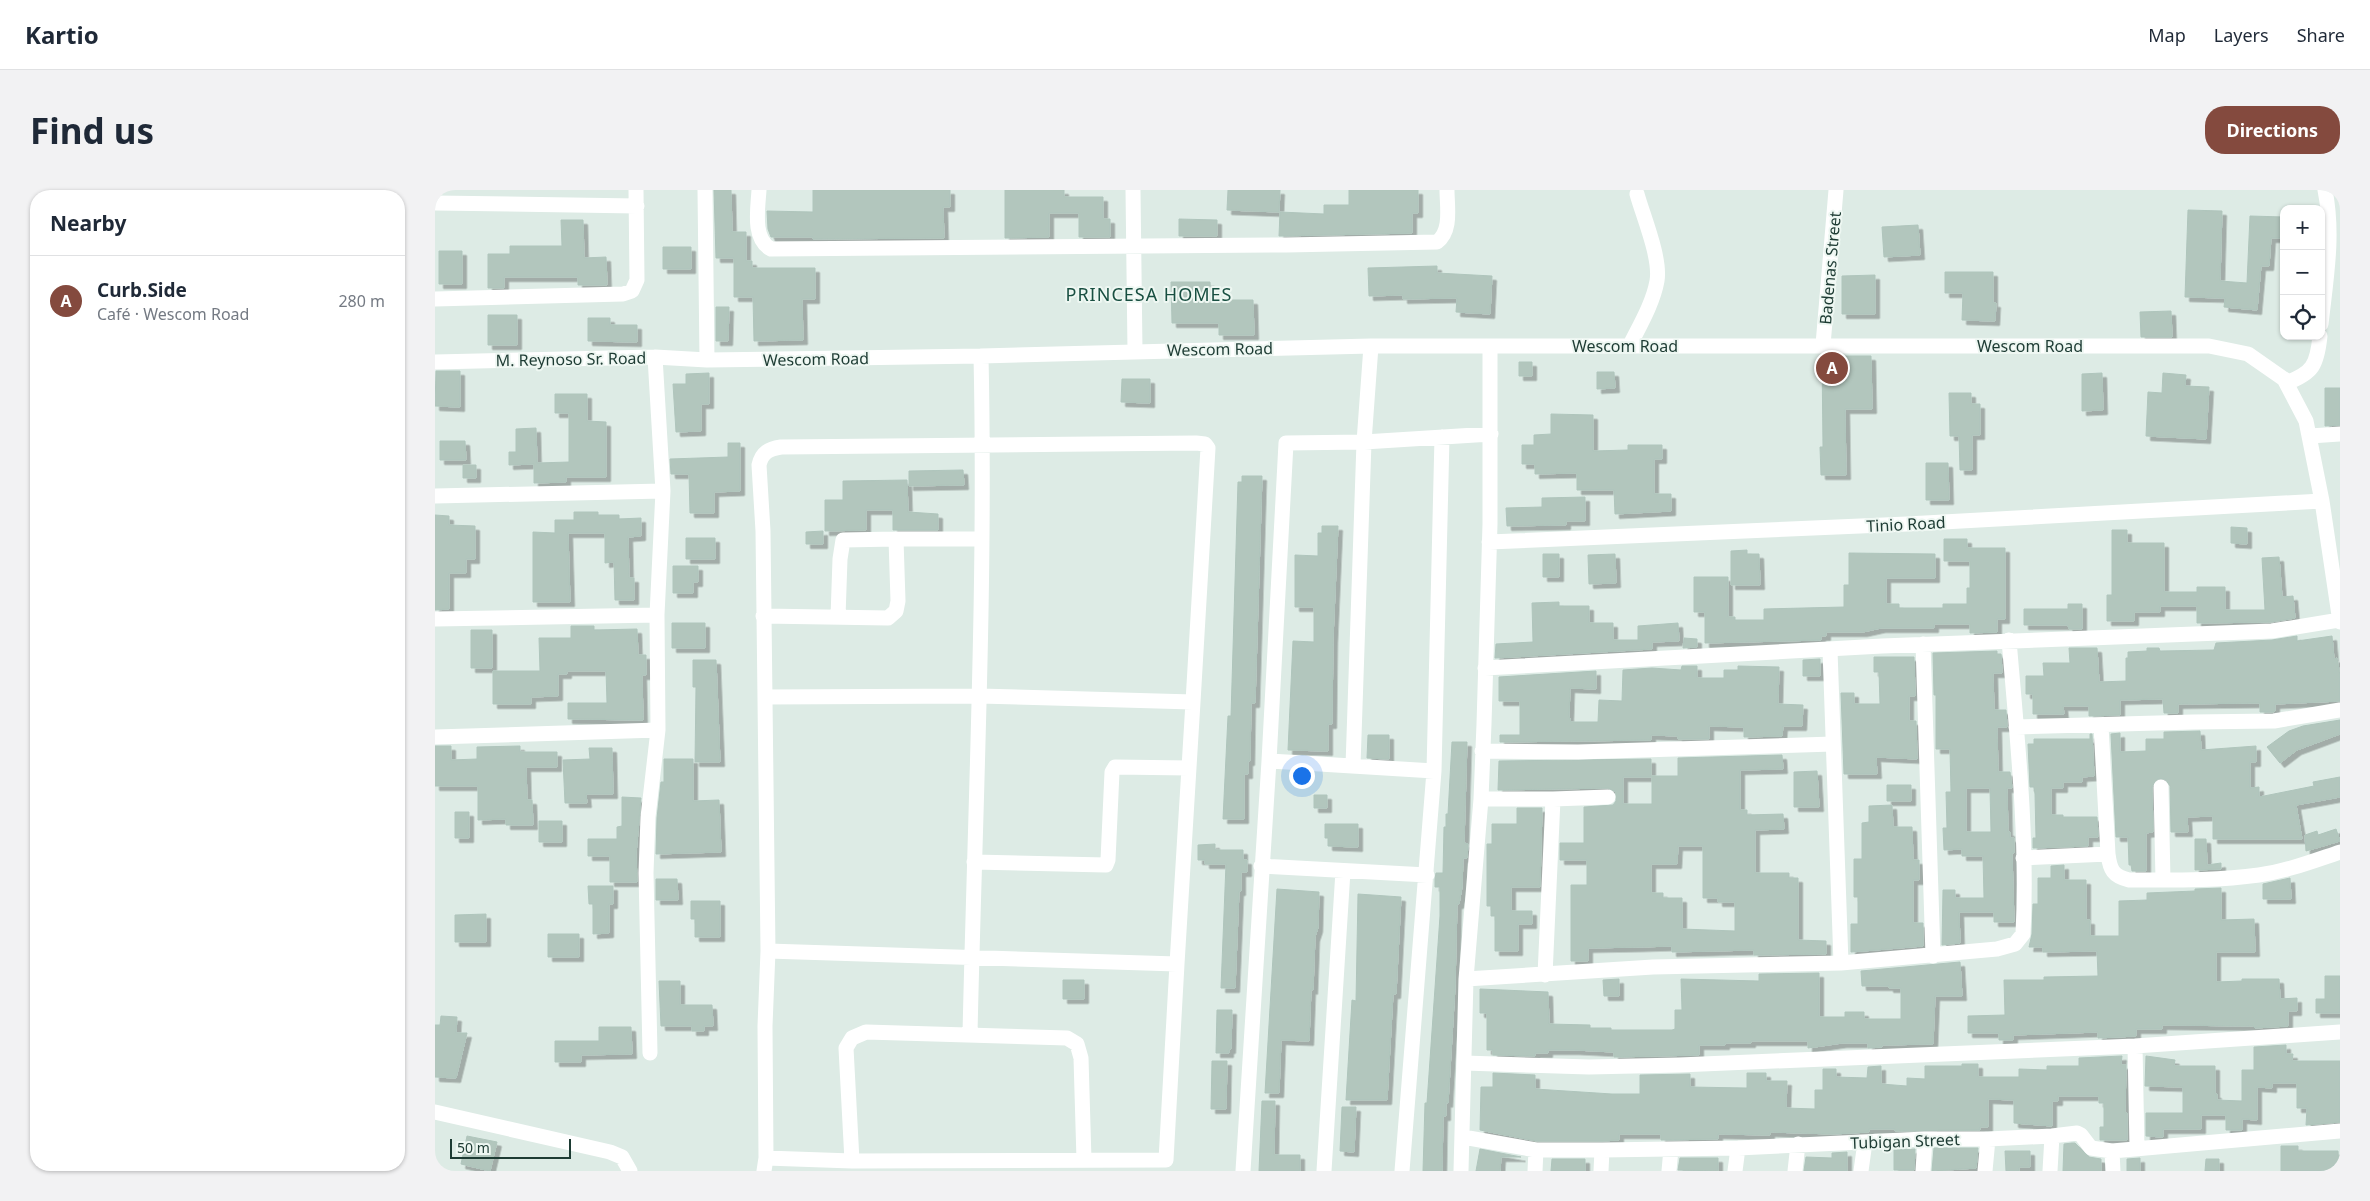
<!DOCTYPE html>
<meta charset="utf-8">
<style>
body{margin:0;font-family:"Noto Sans",sans-serif;background:#f2f2f3;color:#1f2937}
.controls{position:absolute;right:15px;top:15px;display:grid;overflow:hidden;border-radius:10px;box-shadow:0 1px 4px #0004}
.controls button{width:45px;height:45px;display:grid;place-items:center;padding:0;border:0;border-bottom:1px solid #e0e1e3;background:#fff;color:#1f2937;font:25px sans-serif}
.scale{position:absolute;left:15px;bottom:12px;width:121px;box-sizing:border-box;padding-left:5px;border:2px solid #1d3b33;border-top:0;font-size:14px;line-height:18px;white-space:nowrap;color:#1d3b33;-webkit-text-stroke:4px #eef7f2;paint-order:stroke}
.you{position:absolute;left:866px;top:585px;width:18px;height:18px;margin:-12px;border:4px solid #fff;border-radius:50%;background:#1a73e8;box-shadow:0 0 0 8px #1a73e833}
.badge{display:grid;place-items:center;width:32px;height:32px;border-radius:50%;background:#844a3e;color:#fff;font-size:16px;font-weight:700}
.pin{position:absolute;translate:-50% -50%;border:2px solid #fff;box-shadow:0 1px 5px #0006}
.list{margin:0;padding:0;list-style:none}
h2{display:flex;justify-content:space-between;align-items:center;height:65px;margin:0;padding:0 20px;font-size:21px}
h2 small{font-size:16px;font-weight:400;color:#747a83}
.list li{display:grid;grid-template-columns:32px 1fr auto;gap:15px;align-items:center;box-sizing:border-box;height:90px;padding:0 20px;border-top:1px solid #e0e1e3}
.list b{display:block;font-size:19px;white-space:nowrap}
.list p{margin:0;font-size:16px;white-space:nowrap;color:#747a83}
.list em{font-size:16px;font-style:normal;color:#747a83}
.icon{flex:none;width:28px;height:28px;fill:none;stroke:currentColor;stroke-width:2;stroke-linecap:round;stroke-linejoin:round}
.map{position:relative;flex:none;width:1905px;height:981px;overflow:hidden;border-radius:20px}
header{display:flex;align-items:center;gap:30px;box-sizing:border-box;height:70px;padding:0 25px;background:#fff;border-bottom:1px solid #e0e1e3}
header strong{font-size:24px}
nav{display:flex;gap:28px;margin-inline-start:auto;font-size:18px}
.intro{display:flex;align-items:center;justify-content:space-between;box-sizing:border-box;height:120px;padding:0 30px}
h1{margin:0;font-size:35px}
.button{padding:12px 22px;border-radius:20px;background:#844a3e;color:#fff;font-size:18px;font-weight:700}
main{display:flex;gap:30px;padding:0 30px}
aside{flex:1;background:#fff;border-radius:20px;box-shadow:0 1px 4px #0004}
.map>svg:first-child{display:block}
.building{fill:#b2c6bd;stroke:#afc5bc;fill-rule:evenodd;filter:url(#shadow)}
.lines{fill:none;stroke-linecap:round;stroke-linejoin:round}
.minor{stroke:#fff;stroke-width:15}
.labels{text-anchor:middle;dominant-baseline:central;stroke-width:4;stroke-linejoin:round;paint-order:stroke}
.street-label{font-size:16px;fill:#1d3b33;stroke:#eef7f2}
.neighbourhood-label{font-size:18px;letter-spacing:1px;fill:#184f41;stroke:#eef7f2}
</style>
<header>
<strong>Kartio</strong>
<nav><a>Map</a><a>Layers</a><a>Share</a></nav>
</header>
<div class="intro"><h1>Find us</h1><a class="button">Directions</a></div>
<main>
<aside>
<h2>Nearby<small></small></h2>
<ul class="list">
<li><span class="badge">A</span><div><b>Curb.Side</b><p>Café · Wescom Road</p></div><em>280 m</em></li>
</ul>
</aside>
<div class="map">
<svg width="1905" height="981" viewBox="0 0 1905 981">
<defs>
<filter id="shadow"><feDropShadow dx="4.5" dy="4.5" stdDeviation="0" flood-color="#0004"/></filter>
</defs>
<rect width="100%" height="100%" fill="#ddebe5"/>
<path class="building" d="M279 0H296L297 42H311V71H317V78H380V109H367L368 150 319 151 318 107H299V68H281Z
M378 0H515V17H508L509 48 378 49V47H336L333 39 332 21 378 22Z
M570 0H629V7H668V29H675V47H644V23H614V47L570 48Z
M793 0H845L844 22 792 20Z
M914 0H983V23H977V43L844 46 845 22 889 24V15H914Z
M1753 20 1787 21 1785 91 1812 93 1815 26 1849 27V48H1836L1834 76H1826L1822 120 1789 117 1790 108 1750 107Z
M744 29 782 30V46H744Z
M126 30H148L149 68 171 67 172 95H143V87H69V98H53V64H75V56H127Z
M1483 35 1485 65 1449 67 1447 37Z
M228 57H256V79H228Z
M4 61H27V94H4Z
M1002 76V83L1057 86 1055 124 1021 122 1022 108 968 109V105L934 106 933 78Z
M1510 82H1558V113H1561L1560 131 1527 130 1528 103H1510Z
M1440 85V124H1407V86Z
M736 92H775L776 110H818L819 145H784V133H737Z
M281 117H294L293 151H281Z
M1736 121 1737 147H1706L1705 122Z
M53 125H82V155H53Z
M153 128H175V135H202V152L153 151Z
M1387 166H1436L1437 219H1410L1411 285H1386L1385 257H1388Z
M1084 172H1097V186H1084Z
M1 181H25V217L0 216Z
M1162 182H1179L1180 198 1162 199Z
M274 183V214H266V241L241 242 238 194H251V184Z
M1667 183 1668 220 1647 221V184Z
M1728 183 1751 185 1750 196 1774 197 1771 249 1711 246 1713 202 1727 203Z
M687 189H715V213L686 212Z
M1890 198H1905V235L1890 236Z
M1514 203H1536V214H1545V245H1537V280H1525L1524 246H1515Z
M120 204H152V231L171 232V287H131V292L99 293V274L74 275V262H81V239L101 238 102 273 134 272V223H120Z
M1116 224 1158 225V261L1193 260V255H1227V269H1219V304H1236V321L1180 324 1179 300H1142V283L1100 284V274H1087V255H1099V245L1116 244Z
M5 251H30L31 270H5Z
M293 253H305V301L279 302V323H255L254 284H236L235 269 293 267Z
M1491 273H1513L1514 310H1491Z
M28 275H41V288H28Z
M528 280 529 295 474 296V281Z
M807 286H827L820 513H816L815 571H813V584H809V629H788L793 526H796L803 292H807Z
M472 290 473 322 503 324V340H458V320H431V340L390 341V310H408V291Z
M1150 307V331H1131V335L1072 336 1071 318 1107 317V308Z
M139 322H163V325H184V329L206 328V346L193 347 194 388H199V410H180L179 372 170 373V343H133L135 412H98V342L120 343V330H139Z
M0 325 14 326V335L40 336V369H31V383H14V419L0 420Z
M887 336H903L898 448 897 534H893V561L853 560 858 451 879 452V417H860V365L883 366V343H887Z
M1796 337 1812 338V354L1796 353Z
M1677 340H1692V353H1729V402H1762V397H1790V420H1830L1827 368 1844 367 1847 407 1858 406 1860 428 1836 432 1762 433V416H1725V422H1699V431H1672V405H1677Z
M388 341V354H371V342Z
M251 348H280V369H251Z
M1509 349H1532V358H1570V429H1562V442L1535 443V434H1499V438H1446L1428 442H1391V446H1386V450L1270 453V422H1259V387H1293V427H1300V430H1329V419L1409 417V395H1414V363L1500 364V388H1451V414H1464V418H1508V414H1532V398H1535V371H1509Z
M1312 360V364H1324L1325 395H1296V361Z
M1108 364H1124V387H1108Z
M1180 364 1181 393 1154 394 1153 365Z
M238 376H263V392H258V403H238Z
M1124 412V416H1154V433H1178V450H1203V436L1243 433 1244 451 1217 452V459L1060 468 1061 454 1098 452 1097 413Z
M1633 414H1647V439H1634L1633 435H1589V419H1633Z
M237 433H270V458H237Z
M136 436H159V440L202 439 203 465H211V485H207L208 530 133 529V513H172L171 481H132V484H123V506L96 507V514H58V481H105L104 448H136Z
M36 440H57V478H36Z
M1862 446V451L1897 446 1899 469 1902 468 1905 486V511L1840 514V521L1838 522H1825V513L1743 514V523H1729L1728 509 1685 510V525L1654 526V516H1628L1629 524H1598V504H1591V486H1609L1608 473H1635L1634 458H1662L1664 492 1691 491V468H1693V462L1712 461V458H1724L1725 461 1779 460 1781 453 1837 450Z
M1249 448 1262 449V457L1248 458Z
M1562 461V464H1566L1567 483H1558L1559 520H1571L1572 537H1562L1563 582H1575L1577 598H1572L1573 642H1575V648H1579V663H1577L1579 732H1559V722H1524L1525 753 1507 755 1508 700H1520V708H1549L1548 666H1527V659L1509 660 1508 638H1512L1511 602H1516L1515 559H1501V505H1499L1498 463ZM1531 598H1555L1556 642H1531Z
M1439 467H1479L1480 506H1474V531H1481L1482 569 1441 567 1442 584H1409L1406 503H1419V514H1445L1444 482H1439Z
M1385 469V486H1368V470Z
M258 470H281L285 572H260L261 497H258Z
M1247 476H1262V488H1289V480H1303V476L1344 477 1343 514 1368 515 1367 536H1348L1347 546 1309 547V537L1274 536V549H1243V546L1216 545V550L1065 552V545H1085V511H1064V487L1161 481V499L1135 498 1134 526 1136 532H1163L1164 510 1187 511 1188 480 1217 478 1246 480Z
M1905 530V544L1862 560 1845 573 1832 557 1854 541 1868 536Z
M1765 541 1766 560 1821 556V572H1815V598L1824 597V607L1879 596 1878 592 1905 587V607L1861 615 1867 649H1778V626L1752 627 1753 642H1736L1735 596 1730 589H1722L1717 597 1718 642 1711 643V681H1697L1696 675H1694L1693 647H1681L1676 544 1685 543V562L1711 561V549H1729V542Z
M1655 544H1657L1659 586 1647 587V592H1628V598H1616V625H1628V627H1662L1663 647H1653V656L1598 658V648H1601L1600 604 1599 597H1595L1593 554H1599V549H1655Z
M933 545H954V569L932 568Z
M1017 552H1032L1029 653 1033 654 1032 668H1028L1027 697 1024 714H1022L1020 797 1013 913 1011 912V926H1008L1007 981H988L990 913H992L1005 726V697H1000V689L1001 683H1008L1009 637H1011V624H1013Z
M0 556H16V570L42 569V557L85 556V562H122V577H91L92 610H97L98 635H71V629L43 630V596H0Z
M154 558H177L178 604H151L152 613H130L128 570 155 569Z
M1347 565 1348 579 1305 580V620H1312V625L1348 624 1349 639 1320 640V683H1354V688H1363V750L1391 751V764L1319 765V760L1237 762V756L1205 757 1153 758V771H1136V695H1152V670H1125V653H1149V617L1178 615 1181 611V602L1173 598 1063 600 1064 571 1216 569V587H1188V614H1217V586H1243V568ZM1243 656H1268V708H1283V712H1300V741L1247 739V708H1228V703H1216V674H1242Z
M229 569H258V611L284 610 286 662 221 664 222 628 226 592H229Z
M1382 581 1384 617H1359V582Z
M1452 595H1476V611H1452Z
M879 605H892V618H879Z
M187 607 206 608 201 664 202 692H175V666H153V649H182V637L187 636Z
M1457 615 1458 637H1477L1478 670H1484V690H1478V733H1488V756L1416 762V734H1423V707H1419V669H1427V633L1434 632V616Z
M1082 618H1107L1105 697H1076V721H1097V734H1083V761H1060V726H1056V716H1052V654H1057V634H1082Z
M20 622H34V648H20Z
M104 631H127V652H104Z
M890 634H923V657L893 656V648H890Z
M1901 639 1905 651 1871 661 1870 645 1882 641 1883 645Z
M1760 649H1771L1772 675 1786 673V679L1760 680Z
M780 654V660H808V670H812V682H806V701H804L800 798H786L791 674H770V670H763V655Z
M1629 675V690H1651V730H1655V746H1684V711L1712 710V703L1760 701V699L1786 698V730L1819 729 1820 762H1781V792L1807 791V789H1844L1845 809 1862 808V821H1853V836L1820 838 1818 836 1727 835V839H1701V846L1663 848V842L1636 843 1578 845V850H1564V843H1533V826L1570 825 1569 790H1609V787L1663 786 1662 761 1608 762V757H1594L1597 744 1598 714H1603V688H1616V676Z
M1855 688 1856 709H1828V694Z
M221 689H242L243 710H221Z
M153 696H178V714H174V743L158 744V714H154Z
M842 699 884 702 883 738 880 747 878 800 876 799 874 851 846 850 844 903H830Z
M923 704 966 707 961 804H958L952 910H911L917 810 921 811Z
M256 711H285V747H260V729H256Z
M51 724V752H20V725Z
M113 744H144V767H113Z
M1525 772 1527 806H1500L1498 854 1447 855V857L1433 858V853H1407L1373 858V851H1316V853H1290V855H1264V865L1179 867V862L1140 860H1113V863H1100V866L1058 865V860H1052V823H1045V799L1113 802 1114 834 1155 835V838H1176V840H1237L1240 839V820H1247L1246 789 1324 791V784L1384 783V827H1410V822H1429V829H1466V798H1454V796H1427L1426 781Z
M1890 786H1905V823H1881V809H1890Z
M1184 789V806H1169L1168 790Z
M628 790H649V809H628Z
M224 791H245V815H277L278 836H269V841H257V836H226Z
M782 820H797L796 859H794V863H781Z
M6 826 22 827 21 843H32L21 888 0 887V835H5Z
M164 837H196L197 864 146 865V872H120V851H164Z
M1851 855V864H1858L1857 871H1905V932L1871 935 1872 918H1862V893H1837V898L1822 897V930L1807 929V940H1791V925H1766V939H1728V947L1711 946V923H1748V897L1710 896 1711 866 1740 870 1739 876H1780V904H1782V910L1807 911V880H1819V857Z
M1687 866 1686 875H1691L1690 923H1692V950H1665V937H1669V913H1664V906H1623V911H1617V936L1579 933V910L1553 909V937H1545V940L1460 941V939H1434V942L1398 944 1335 942V945L1283 944V949L1226 950V944H1184V950L1167 951H1102L1045 940 1046 897H1058V883L1100 885V899L1177 904H1205V885L1255 884V897L1312 898V883H1331V891H1352L1351 918 1380 919V900H1388V879H1401V887L1432 888 1433 877 1446 876V894L1472 896V888L1490 889V876H1527V874H1543V887H1584V879L1612 880V876H1644V868Z
M777 871H792L791 919H776Z
M827 911H840L839 965H865V981H824Z
M907 917H921L919 962 905 961Z
M32 946 62 952 55 981 26 974Z
M1637 953H1640L1654 967 1666 969V981H1628L1629 954Z
M1846 956H1863V961H1903L1904 981H1846Z
M1499 958H1543L1541 978 1497 981Z
M1045 959 1086 967H1066L1065 981H1041Z
M1480 959 1479 980H1459V960Z
M1570 961H1595V977H1584V981H1571Z
M1412 962V981H1369L1371 967 1397 968V963Z
M1245 968H1283V981L1243 980Z
M1705 968V981H1692V969Z
M1117 969H1150V981H1116Z
M1771 969H1784V981H1770Z"/>
<g class="lines">
<path class="minor" d="M270 0 272 170
M324 0C323 18 317 49 336 59L851 55 1002 52C1017 41 1012 17 1012 0
M698 0 700 161
M0 13 202 16
M0 109 188 104 197 101 202 90 201 0
M1886 134C1891 89 1899 45 1890 0
M1195 155C1205 135 1218 113 1222 91 1226 68 1208 26 1202 4
M1388 155 1401 0
M0 172 220 167 272 170 546 166 936 156H1774L1813 164 1849 189 1871 231 1887 311 1905 432
M1851 193C1878 183 1882 175 1885 146
M1875 246 1905 244
M0 306 228 301
M1054 352 1472 334 1887 311
M328 426 453 428 461 421 463 411 461 349H546
M403 427 405 369 408 350 461 349
M0 429 222 425
M1488 454 1498 766
M1395 460 1406 773
M1050 478 1447 456 1837 441 1905 430
M1581 537 1758 532 1839 531 1905 520
M0 547 223 540
M1047 561 1143 562 1398 554
M834 571 999 581
M918 576 929 252 936 156
M1726 597 1728 690
M1046 609H1118L1110 785
M1118 609 1173 607
M1673 664C1675 680 1678 686 1694 690 1737 690 1781 691 1824 685 1852 681 1878 671 1905 662
M1588 668 1673 664 1666 536
M539 672 671 675 673 670 677 582 680 577 754 578
M826 676 992 685
M333 761 742 774 758 512
M1031 789 1218 777 1406 773 1562 759 1580 754 1588 744C1593 648 1582 546 1574 450
M535 844C540 619 551 392 546 166
M1700 856 1702 958
M215 863 211 683 213 627 223 540 222 425 228 301 220 167
M1029 873 1154 877 1244 875 1700 856 1905 842
M0 922 175 962 187 967 195 981
M1028 947 1101 960H1167L1303 958 1490 949H1553L1617 946 1642 943 1646 945 1656 958 1677 961 1905 941
M1677 961 1678 981
M331 968 417 971 731 970 742 774
M417 971 411 858 417 848 431 842 632 848 642 854 646 868 649 970
M329 981 331 968 330 836 333 761 328 341 324 275C327 262 334 259 346 257L761 253 770 254 773 258 758 512 544 506 330 507
M808 981 834 571 851 253 929 252 1056 244
M889 981 908 681
M967 981 999 581 1007 247
M1026 981 1031 789 1046 609 1049 534 1055 334V156
M1100 981 1101 960
M1166 981 1167 960
M1234 981 1236 959
M1300 981 1303 958
M1360 981 1363 954
M1426 981 1430 952
M1488 981 1490 949
M1550 981 1553 949
M1615 981 1617 946"/>
</g>
<g class="labels">
<g class="street-label">
<text transform="translate(1395 78) rotate(-85)">Badenas Street</text>
<text x="1190" y="156">Wescom Road</text>
<text x="1595" y="156">Wescom Road</text>
<text transform="translate(785 159) rotate(-1)">Wescom Road</text>
<text transform="translate(136 169) rotate(-1)">M. Reynoso Sr. Road</text>
<text transform="translate(381 169) rotate(-1)">Wescom Road</text>
<text transform="translate(1471 334) rotate(-3)">Tinio Road</text>
<text transform="translate(1470 951) rotate(-2)">Tubigan Street</text>
</g>
<g class="neighbourhood-label">
<text x="714" y="104">PRINCESA HOMES</text>
</g>
</g>
</svg>
<div class="controls">
<button>+</button>
<button>−</button>
<button><svg class="icon" aria-label="locate" viewBox="0 0 24 24"><circle cx="12" cy="12" r="6"/><path d="M12 2v4M12 18v4M2 12h4M18 12h4"/></svg></button>
</div>
<div class="scale">50 m</div>
<div class="you"></div>
<div class="pin badge" style="left:1397px;top:178px">A</div>
</div>
</main>
